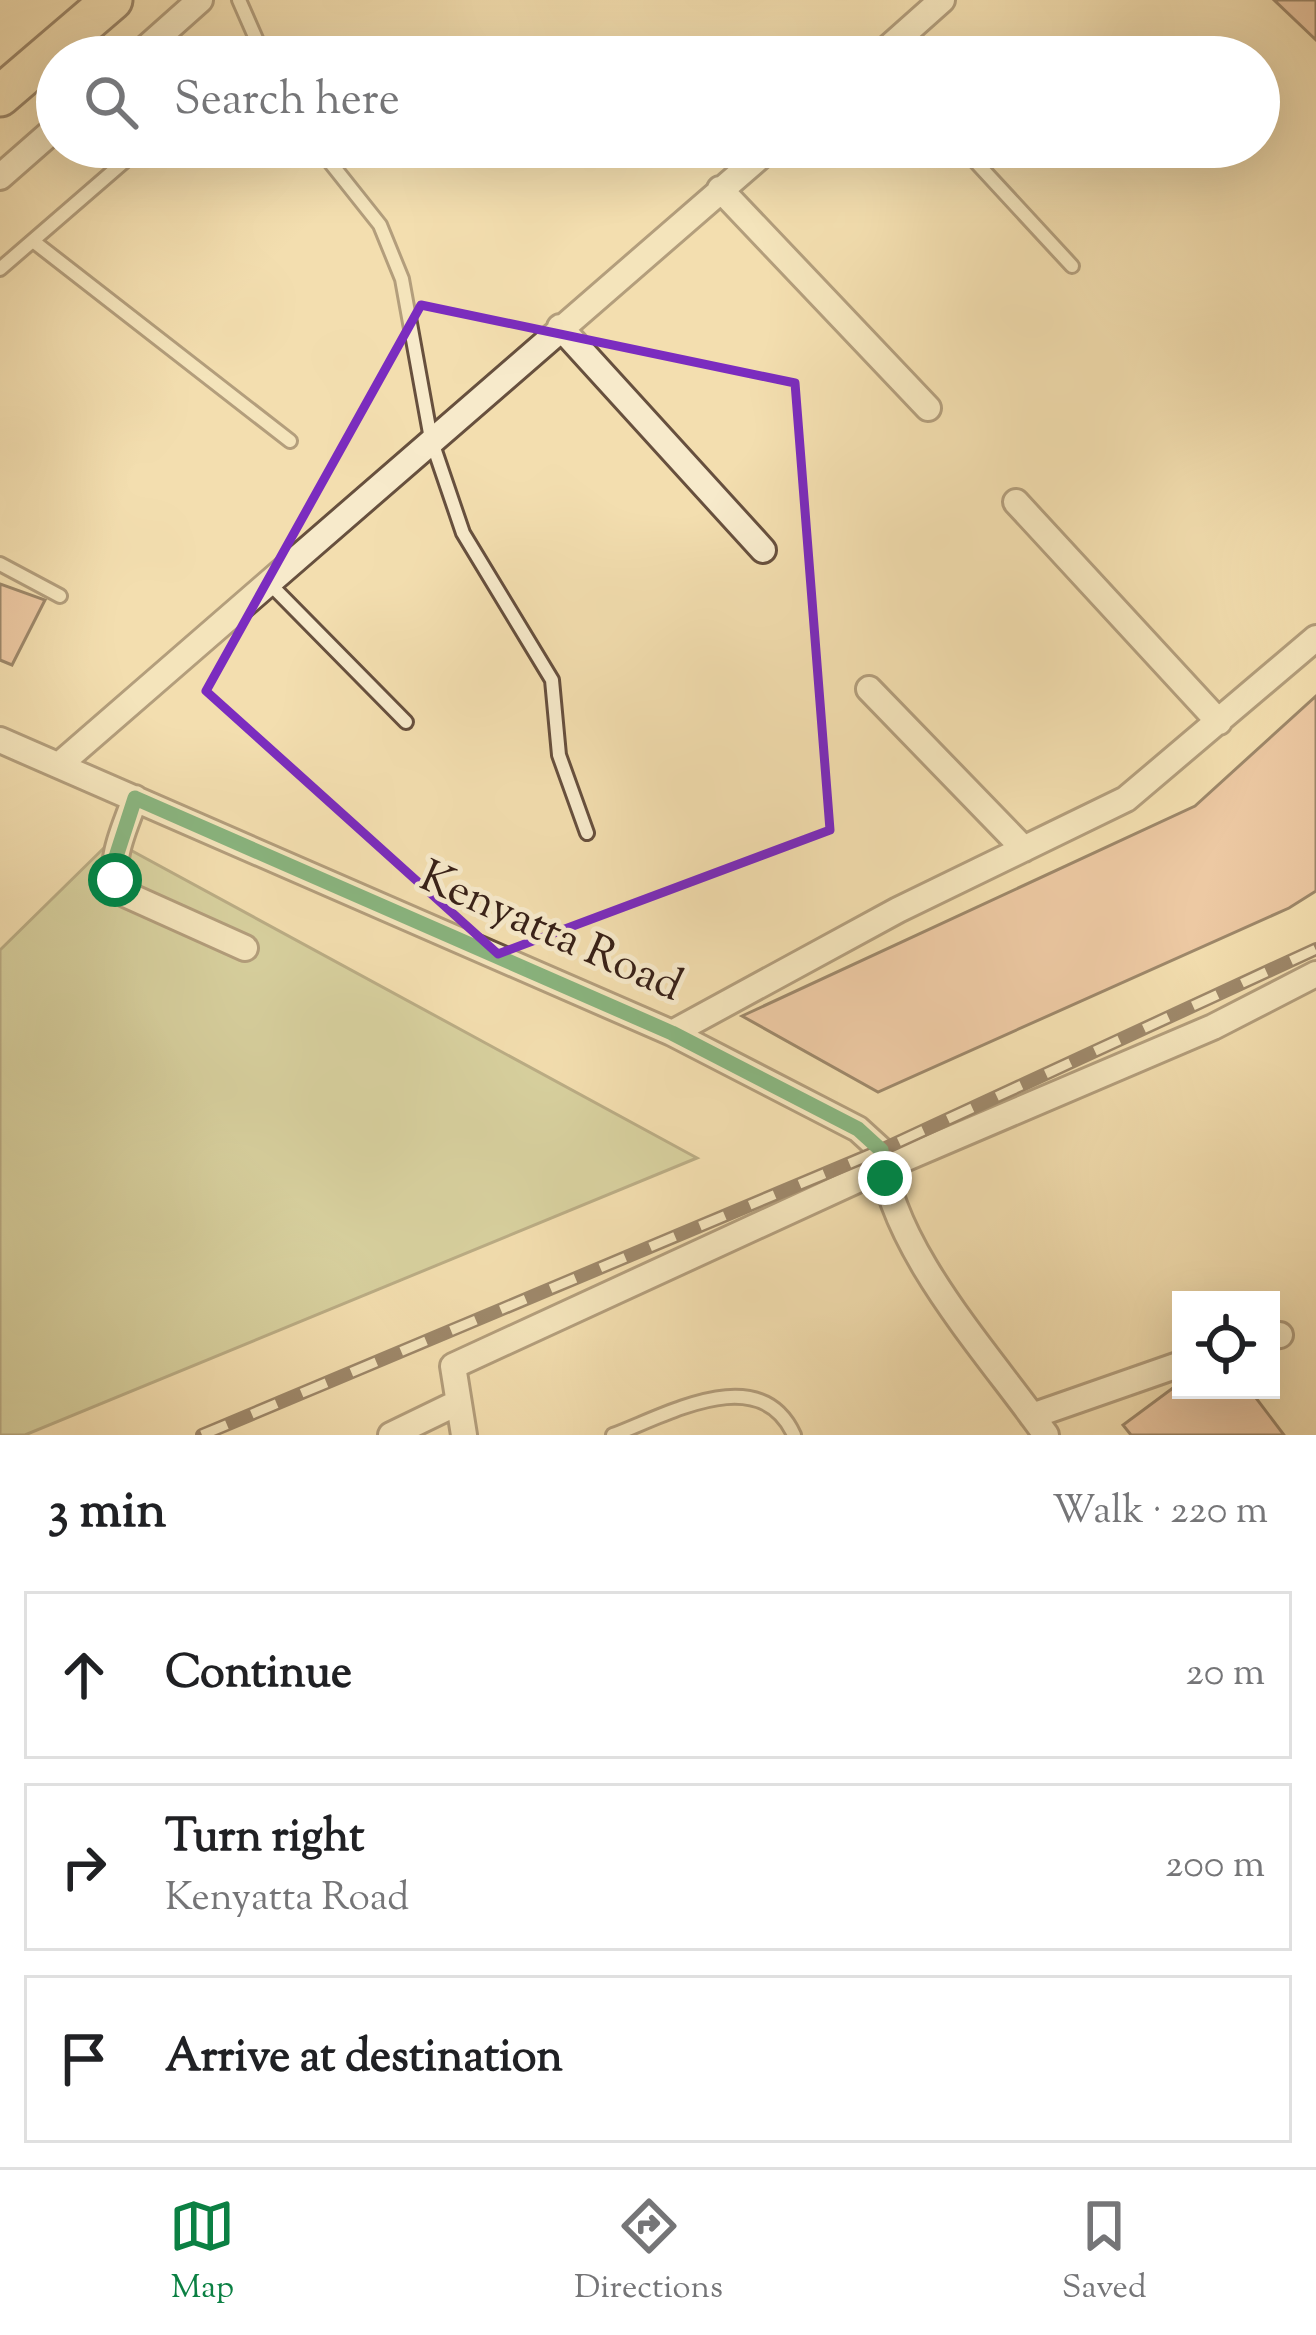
<!DOCTYPE html>
<meta charset="utf-8">
<style>
body{margin:0;font-family:"Sorts Mill Goudy",serif;background:#f6f6f6;color:#202124}
.controls{position:absolute;right:36px;bottom:36px;display:grid;overflow:hidden;border-radius:0px;box-shadow:0 12px 48px #0002}
.controls button{width:108px;height:108px;display:grid;place-items:center;padding:0;border:0;border-bottom:3px solid #e0e0e0;background:#fff;color:#202124;font:60px sans-serif}
.stop{position:absolute;width:36px;height:36px;margin:-27px;border:9px solid #0b8043;border-radius:50%;background:#fff}
.stop.end{background:#0b8043;border-color:#fff;box-shadow:0 3px 12px #0008}
.list{margin:0;padding:0;list-style:none}
h2{display:flex;justify-content:space-between;align-items:center;height:156px;margin:0;padding:0 48px;font-size:51px}
h2 small{font-size:39px;font-weight:400;color:#757577}
.list li{display:grid;grid-template-columns:78px 1fr auto;gap:36px;align-items:center;box-sizing:border-box;height:168px;margin:0 24px 24px;padding:0 24px;border:3px solid #e0e0e0;border-radius:0px}
.list b{display:block;font-size:45px;white-space:nowrap}
.list p{margin:0;font-size:39px;white-space:nowrap;color:#757577}
.list em{font-size:39px;font-style:normal;color:#757577}
.icon{flex:none;width:66px;height:66px;fill:none;stroke:currentColor;stroke-width:2;stroke-linecap:round;stroke-linejoin:round}
.map{position:relative;flex:none;width:1316px;height:1435px;overflow:hidden}
.search{position:absolute;background:#fff;box-shadow:0 12px 48px #0002;left:36px;right:36px;top:36px;height:132px;display:flex;align-items:center;gap:30px;box-sizing:border-box;padding:0 42px;border-radius:66px;color:#757577;font-size:45px}
.sheet{height:732px;background:#fff}
nav{display:flex;justify-content:space-around;align-items:center;box-sizing:border-box;height:168px;border-top:3px solid #e0e0e0;background:#fff;font-size:33px;color:#757577}
nav a{display:grid;justify-items:center;gap:6px}
nav .on{color:#0b8043}
.map>svg:first-child{display:block}
.green{fill:#b9c18c;stroke:#787152;stroke-width:3}
.building{fill:#e7b096;stroke:#382118;stroke-width:3}
.lines{fill:none;stroke-linecap:round;stroke-linejoin:round}
.service-casing{stroke:#67503e;stroke-width:18}
.minor-casing{stroke:#67503e;stroke-width:30}
.trunk-casing{stroke:#382118;stroke-width:45}
.service{stroke:#f7eacb;stroke-width:12}
.minor{stroke:#f7eacb;stroke-width:24}
.trunk{stroke:#f3deaf;stroke-width:39}
.rail-casing{stroke:#382118;stroke-width:14}
.rail{stroke:#f7eacb;stroke-width:9;stroke-dasharray:27;stroke-linecap:butt}
.route{stroke:#0b8043;stroke-width:15}
.marked{fill:none;stroke:#7b2cbf;stroke-width:9;stroke-linejoin:round}
.labels{text-anchor:middle;dominant-baseline:central;stroke-width:10;stroke-linejoin:round;paint-order:stroke}
.street-label{font-size:45px;fill:#382118;stroke:#f7eacb}
</style>
<div class="map">
<svg width="1316" height="1435" viewBox="0 0 1316 1435">
<rect width="100%" height="100%" fill="#f3deaf"/>
<filter id="stains"><feTurbulence type="fractalNoise" baseFrequency=".00167" numOctaves="4"/><feColorMatrix values="0 0 0 0 .2 0 0 0 0 .09 0 0 0 0 .02 0 0 0 .5 -.17"/></filter>
<radialGradient id="worn" r=".72"><stop offset=".6" stop-color="#630" stop-opacity="0"/><stop offset="1" stop-color="#630" stop-opacity=".3"/></radialGradient>
<path class="green" d="M112 840 697 1158 25 1435H0V950Z"/>
<path class="building" d="M1274 0H1316V40Z
M0 584 45 600 12 665 0 660Z
M1316 696V891L1289 908 878 1092 742 1016 1195 806Z
M1181 1382V1390H1250L1284 1435H1131L1123 1425Z"/>
<g class="lines">
<g class="service-casing">
<path id="service" d="M239 0 264 57
M172 147 217 157 238 147
M318 147 380 225 402 279 431 439 463 533 552 680 559 755 587 833
M962 147 1072 266
M33 241 290 441
M0 269 141 147
M0 564 60 596
M269 583 406 722
M613 1435C667 1415 760 1360 794 1435"/>
</g>
<g class="minor-casing">
<path id="minor" d="M136 57 200 0
M878 57 942 0
M0 177 57 127
M720 189 928 408
M560 327 763 550
M1016 502 1219 722
M869 689 1024 849
M0 740 672 1033 858 1129 881 1150C890 1249 989 1354 1046 1435
M59 765 771 147
M135 798C125 830 103 866 125 894L245 948
M672 1033 898 910 1126 799 1316 638
M1271 1336 1280 1335
M1032 1416 1181 1364
M391 1435 457 1403
M464 1435 453 1366 883 1168 1213 1027 1316 974"/>
</g>
<g class="trunk-casing">
<path id="trunk" d="M0 96 112 0"/>
</g>
<use href="#service" class="service"/>
<use href="#minor" class="minor"/>
<use href="#trunk" class="trunk"/>
<g class="rail-casing">
<path id="rail" d="M202 1435 881 1150 1316 949"/>
</g>
<use href="#rail" class="rail"/>
</g>
<g class="lines">
<path class="route" d="M115 880 113 866 135 798 672 1033 858 1129 881 1150 885 1178"/>
</g>
<path d="M0 0H1316V1435H0ZM421 305 795 383 830 830 498 954 206 691Z" fill="#f3deaf" fill-opacity=".55" fill-rule="evenodd"/>
<path class="marked" d="M421 305 795 383 830 830 498 954 206 691Z"/>
<g class="labels">
<g class="street-label">
<text transform="translate(550 934) rotate(24)">Kenyatta Road</text>
</g>
</g>
<rect width="100%" height="100%" filter="url(#stains)"/>
<rect width="100%" height="100%" fill="url(#worn)"/>
</svg>
<div class="controls">
<button><svg class="icon" aria-label="locate" viewBox="0 0 24 24"><circle cx="12" cy="12" r="6"/><path d="M12 2v4M12 18v4M2 12h4M18 12h4"/></svg></button>
</div>
<div class="stop" style="left:115px;top:880px"></div>
<div class="stop end" style="left:885px;top:1178px"></div>
<div class="search"><svg class="icon" aria-label="search" viewBox="0 0 24 24"><circle cx="10" cy="10" r="6"/><path d="M15 15l6 6"/></svg>Search here</div>
</div>
<section class="sheet">
<h2>3 min<small>Walk · 220 m</small></h2>
<ul class="list">
<li><svg class="icon" aria-label="ahead" viewBox="0 0 24 24"><path d="M12 20V5M6 11l6-6 6 6"/></svg><div><b>Continue</b></div><em>20 m</em></li>
<li><svg class="icon" aria-label="right" viewBox="0 0 24 24"><path d="M7 20v-9h11M14 6l5 5-5 5"/></svg><div><b>Turn right</b><p>Kenyatta Road</p></div><em>200 m</em></li>
<li><svg class="icon" aria-label="arrive" viewBox="0 0 24 24"><path d="M6 21V4h12l-3 4 3 4H6"/></svg><div><b>Arrive at destination</b></div></li>
</ul>
</section>
<nav>
<a class="on"><svg class="icon" aria-label="map" viewBox="0 0 24 24"><path d="M3 6l6-2 6 2 6-2v14l-6 2-6-2-6 2zM9 4v14M15 6v14"/></svg>Map</a>
<a><svg class="icon" aria-label="directions" viewBox="0 0 24 24"><path d="M12 3l9 9-9 9-9-9zM9 14v-3h6M13 9l2 2-2 2"/></svg>Directions</a>
<a><svg class="icon" aria-label="saved" viewBox="0 0 24 24"><path d="M7 4h10v16l-5-4-5 4z"/></svg>Saved</a>
</nav>
